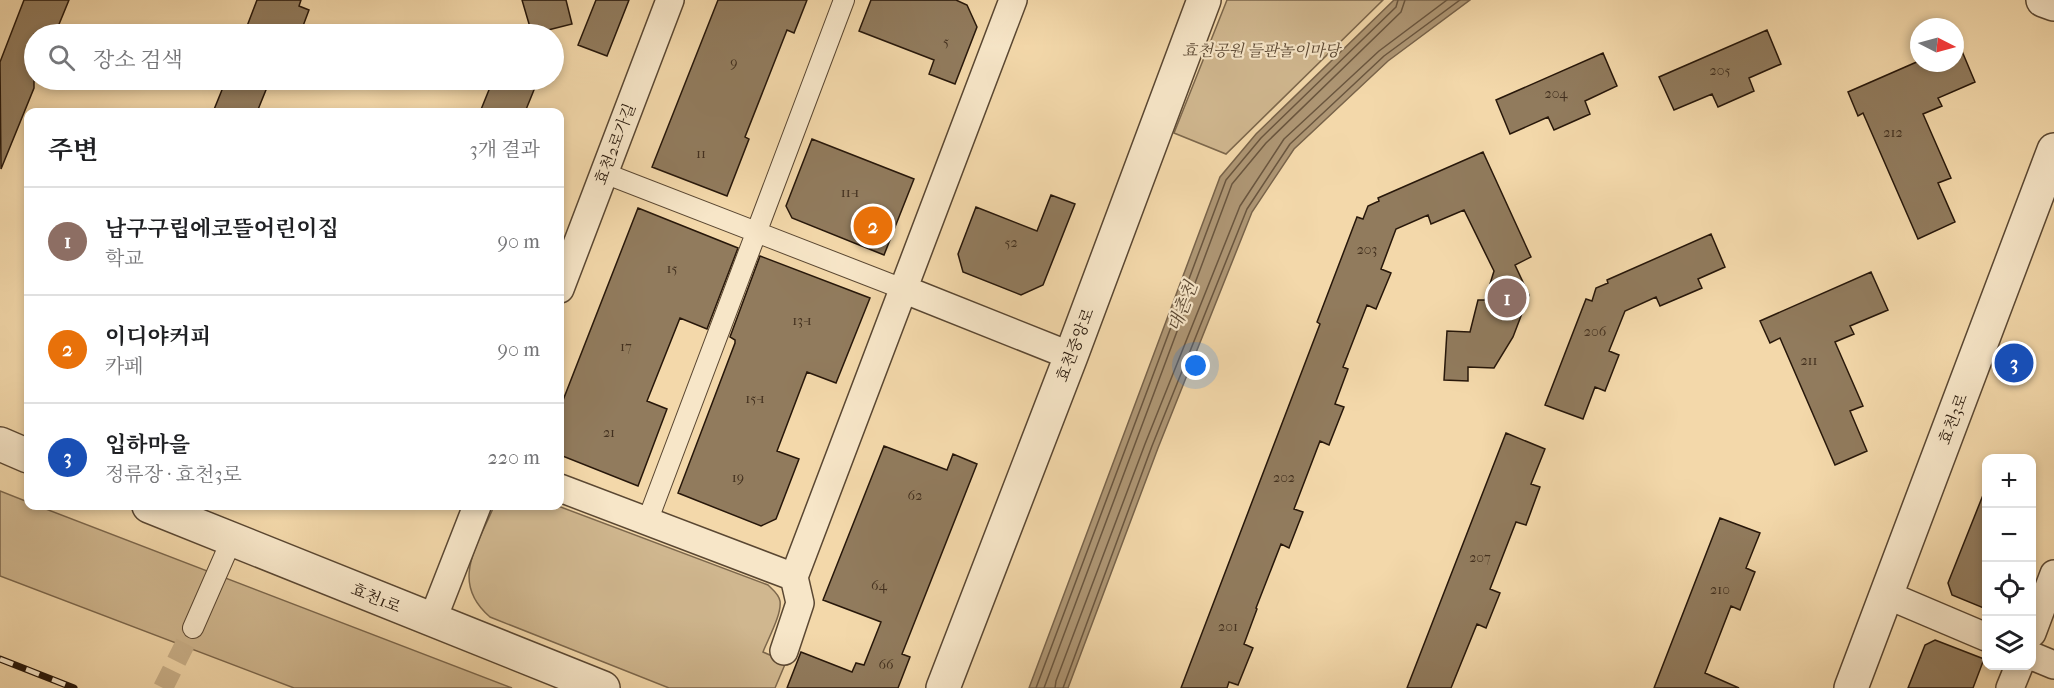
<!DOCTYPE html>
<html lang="ko">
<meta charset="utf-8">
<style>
body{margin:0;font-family:"IM FELL French Canon","Noto Serif KR",serif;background:#f6f6f6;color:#202124}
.controls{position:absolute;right:18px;bottom:18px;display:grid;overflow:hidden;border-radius:12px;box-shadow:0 3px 9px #0003}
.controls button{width:54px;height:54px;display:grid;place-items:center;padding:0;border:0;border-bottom:2px solid #e0e0e0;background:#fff;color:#202124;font:30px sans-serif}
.compass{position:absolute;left:1910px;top:18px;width:54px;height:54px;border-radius:50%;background:#fff;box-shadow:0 3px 9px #0003;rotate:96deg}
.you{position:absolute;left:1196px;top:366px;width:21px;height:21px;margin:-15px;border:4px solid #fff;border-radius:50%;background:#1a73e8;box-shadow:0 0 0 9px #1a73e833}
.badge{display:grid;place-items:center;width:39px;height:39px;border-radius:50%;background:#b45309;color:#fff;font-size:20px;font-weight:700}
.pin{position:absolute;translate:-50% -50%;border:3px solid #fff;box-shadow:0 2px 6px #0006}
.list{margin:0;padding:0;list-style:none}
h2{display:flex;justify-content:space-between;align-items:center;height:78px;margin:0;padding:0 24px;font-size:26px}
h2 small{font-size:20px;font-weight:400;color:#757577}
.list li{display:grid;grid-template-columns:39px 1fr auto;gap:18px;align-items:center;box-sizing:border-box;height:108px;padding:0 24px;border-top:2px solid #e0e0e0}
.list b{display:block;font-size:22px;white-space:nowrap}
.list p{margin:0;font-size:20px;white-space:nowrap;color:#757577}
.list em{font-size:20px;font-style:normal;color:#757577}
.icon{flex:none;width:33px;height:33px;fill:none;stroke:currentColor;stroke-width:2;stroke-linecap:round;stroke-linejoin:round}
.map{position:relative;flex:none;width:2054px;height:688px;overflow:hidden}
.search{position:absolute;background:#fff;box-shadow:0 3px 9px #0003;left:24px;top:24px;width:540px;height:66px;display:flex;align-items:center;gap:15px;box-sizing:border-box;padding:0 21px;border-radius:33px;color:#757577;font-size:22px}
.panel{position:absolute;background:#fff;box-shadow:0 3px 9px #0003;left:24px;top:108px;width:540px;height:402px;border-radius:12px}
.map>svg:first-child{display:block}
.green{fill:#d0b78f;stroke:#7c674c;stroke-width:1.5}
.water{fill:#ae9674;stroke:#78634a;stroke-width:1.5}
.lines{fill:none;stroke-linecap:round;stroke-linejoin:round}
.shore{stroke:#6a563f;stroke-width:1.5}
.building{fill:#917b5d;stroke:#27170a;stroke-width:1.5}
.pedestrian-tunnel{stroke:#cab18a;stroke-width:20;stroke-dasharray:20 10;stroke-linecap:butt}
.pedestrian-casing{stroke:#5a4732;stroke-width:22}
.minor-casing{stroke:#5a4732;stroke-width:30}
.tertiary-casing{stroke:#5a4732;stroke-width:36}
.pedestrian{stroke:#f7e6c8;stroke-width:20}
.minor{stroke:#f7e6c8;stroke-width:27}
.tertiary{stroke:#f7e6c8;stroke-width:33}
.rail-casing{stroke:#27170a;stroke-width:7}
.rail{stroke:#f7e6c8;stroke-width:4.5;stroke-dasharray:14;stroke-linecap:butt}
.labels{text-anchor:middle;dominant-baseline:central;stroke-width:4.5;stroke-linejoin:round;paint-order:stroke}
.number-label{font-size:14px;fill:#42301f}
.park-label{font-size:16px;font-style:italic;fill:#5a4732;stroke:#f7e6c8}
.street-label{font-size:16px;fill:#27170a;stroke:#f7e6c8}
.water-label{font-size:18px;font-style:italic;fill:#5d4a34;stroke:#f7e6c8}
</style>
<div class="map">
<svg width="2054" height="688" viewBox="0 0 2054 688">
<rect width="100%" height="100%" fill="#f3d8aa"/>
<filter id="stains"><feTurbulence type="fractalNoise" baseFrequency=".00333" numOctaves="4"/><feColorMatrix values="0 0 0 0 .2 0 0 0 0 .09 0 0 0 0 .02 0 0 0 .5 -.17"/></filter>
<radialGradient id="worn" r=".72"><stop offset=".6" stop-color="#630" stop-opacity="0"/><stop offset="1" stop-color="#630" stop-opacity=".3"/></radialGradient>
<path class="green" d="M1227 0H1383L1226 154 1174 133Z
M0 491 28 502V506H38L512 688H294L0 576Z
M494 506H558L768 585C773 590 779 594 780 601 782 614 768 639 763 652L786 662 775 688H669L490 617C449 582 478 545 494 506Z"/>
<path class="water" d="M1394 0H1470L1388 61 1294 149 1252 212 1158 448 1068 688H1029L1220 177 1256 134Z"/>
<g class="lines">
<path class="shore" d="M1036 688 1226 180 1261 138 1396 7 1398 0
M1044 688 1232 184 1266 143 1401 12 1405 0
M1055 688 1056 681 1145 444 1240 206 1284 139 1379 51 1447 0
M1063 688 1152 446 1247 209 1290 144 1384 56 1460 0"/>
</g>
<path class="building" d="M24 0H69L55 34H34V88L1 169 0 62Z
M257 0H301L299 6 309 10 300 34H244Z
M522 0H566L572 24 532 34Z
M596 0H629L607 56 578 45Z
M718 0H807L794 33 787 30 745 137 749 139 727 196 652 167Z
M871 0H956L967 5 977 27 955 84 929 74 934 60 859 31Z
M1767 30 1781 64 1749 78 1754 91 1718 107 1712 94 1674 110 1659 77Z
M1959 44 1975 82 1938 98 1942 106 1923 114 1951 178 1938 183 1955 222 1918 239 1863 113 1858 116 1848 92 1919 61V63H1955V45Z
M1603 53 1617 86 1585 101 1590 114 1554 130 1548 117 1510 134 1496 100Z
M226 80H270L257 112H213Z
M493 80H538L525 112H480Z
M812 139 914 179 884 255 792 218 786 206Z
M1483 152 1531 257 1515 265 1529 295 1513 337 1494 368 1468 367V381L1444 380 1447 331 1470 332 1478 300H1485L1494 271 1464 210 1431 224 1428 215 1396 229 1381 269 1391 273 1376 309 1367 305 1343 367 1348 369 1335 404 1344 407 1329 445 1320 441 1294 509 1303 512 1289 548 1281 544 1256 608 1257 609 1244 644 1253 648 1238 685 1229 682 1227 688H1181L1320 324 1317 322 1357 217 1363 219 1368 206 1379 201 1378 198Z
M1051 195 1075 204 1043 285 1021 295 963 272 958 254 976 207 1037 231Z
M638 208 738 248 707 329 680 318 647 401 667 409 638 486 560 455V408Z
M1711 234 1725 267 1698 279 1702 288 1660 306 1656 297 1625 311 1609 351 1619 355 1605 391 1595 387 1583 419 1545 405 1586 299 1592 301 1596 288 1608 283 1607 280Z
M760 256 870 298 836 383 807 372 777 451 799 459 776 519 761 526 678 493 735 343V340L730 337Z
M1871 272 1888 310 1850 326 1854 334 1835 342 1863 406 1850 411 1867 451 1835 465 1780 338 1770 343 1760 321Z
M1506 433 1545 449 1531 484 1540 487 1526 525 1516 522 1490 589 1500 593 1486 628 1477 624 1451 688H1407Z
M884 446 947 470 953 454 977 464 902 654 910 657 898 688H787L801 652 852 672 856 663 864 665 881 622 823 600Z
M1985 490 1986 491V609L1952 595 1948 583Z
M1720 518 1760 533 1746 568 1755 572 1740 610 1731 606 1705 673 1739 688H1654Z
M1935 640 1984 659 1973 688H1908L1925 645Z"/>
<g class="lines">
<path class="pedestrian-tunnel" d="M163 688 193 628"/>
<g class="pedestrian-casing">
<path id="pedestrian" d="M604 173 903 289
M647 522 844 0
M193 628 232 539"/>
</g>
<g class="minor-casing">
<path id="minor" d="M560 289 670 0
M903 289 1071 356
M560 488 794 577 1013 0
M1887 595 1986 637
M432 621 477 506
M2032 633 2054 574
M784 651 800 603 794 577
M2032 656 2054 665
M2010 688 2019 666"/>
</g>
<g class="tertiary-casing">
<path id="tertiary" d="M2043 0 2054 4
M0 444 28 456
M149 506 603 688
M943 688 1071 356 1204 0
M1851 688 2054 150"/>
</g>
<use href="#pedestrian" class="pedestrian"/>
<use href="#minor" class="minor"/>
<use href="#tertiary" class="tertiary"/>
<g class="rail-casing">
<path id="rail" d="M0 659 74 688"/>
</g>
<use href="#rail" class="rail"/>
</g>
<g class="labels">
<g class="number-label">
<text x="946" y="41">5</text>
<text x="734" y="62">9</text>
<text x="1720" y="70">205</text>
<text x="1556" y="93">204</text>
<text x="1893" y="132">212</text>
<text x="701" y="153">11</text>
<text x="850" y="192">11-1</text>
<text x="1011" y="242">52</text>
<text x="1367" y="249">203</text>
<text x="672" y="268">15</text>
<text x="802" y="320">13-1</text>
<text x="1595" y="331">206</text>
<text x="626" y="346">17</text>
<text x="1809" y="360">211</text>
<text x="755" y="398">15-1</text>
<text x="609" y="432">21</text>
<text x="738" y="477">19</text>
<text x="1284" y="477">202</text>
<text x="915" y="495">62</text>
<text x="1480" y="557">207</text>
<text x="879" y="585">64</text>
<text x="1720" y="589">210</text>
<text x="1228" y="626">201</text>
<text x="886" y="664">66</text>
</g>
<g class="park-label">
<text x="1261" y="50">효천공원 들판놀이마당</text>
</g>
<g class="street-label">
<text transform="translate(615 144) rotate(-69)">효천2로가길</text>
<text transform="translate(1075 345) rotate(-69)">효천중앙로</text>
<text transform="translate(1953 419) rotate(-69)">효천3로</text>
<text transform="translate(376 598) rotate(22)">효천1로</text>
</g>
<g class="water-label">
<text transform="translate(1183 307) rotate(-69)">대촌천</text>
</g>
</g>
<rect width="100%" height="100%" filter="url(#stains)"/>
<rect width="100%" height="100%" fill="url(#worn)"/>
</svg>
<div class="controls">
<button>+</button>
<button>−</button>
<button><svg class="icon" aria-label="locate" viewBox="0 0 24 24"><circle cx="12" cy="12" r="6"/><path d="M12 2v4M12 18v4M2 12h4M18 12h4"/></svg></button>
<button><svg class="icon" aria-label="layers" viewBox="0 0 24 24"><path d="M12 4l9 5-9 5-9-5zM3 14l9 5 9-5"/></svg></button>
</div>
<svg class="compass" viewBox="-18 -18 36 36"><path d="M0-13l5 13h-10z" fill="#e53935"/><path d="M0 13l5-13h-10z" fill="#757577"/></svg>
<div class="you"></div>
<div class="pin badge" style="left:1507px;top:298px;background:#8d6e63">1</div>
<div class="pin badge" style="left:873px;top:226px;background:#e8710a">2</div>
<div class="pin badge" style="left:2014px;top:363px;background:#1a4fb4">3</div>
<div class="search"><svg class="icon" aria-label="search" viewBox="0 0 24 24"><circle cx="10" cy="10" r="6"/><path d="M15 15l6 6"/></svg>장소 검색</div>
<section class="panel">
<h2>주변<small>3개 결과</small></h2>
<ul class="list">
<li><span class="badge" style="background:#8d6e63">1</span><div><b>남구구립에코뜰어린이집</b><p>학교</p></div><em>90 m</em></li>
<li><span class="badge" style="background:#e8710a">2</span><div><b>이디야커피</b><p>카페</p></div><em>90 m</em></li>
<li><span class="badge" style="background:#1a4fb4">3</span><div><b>입하마을</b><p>정류장 · 효천3로</p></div><em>220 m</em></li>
</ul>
</section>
</div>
